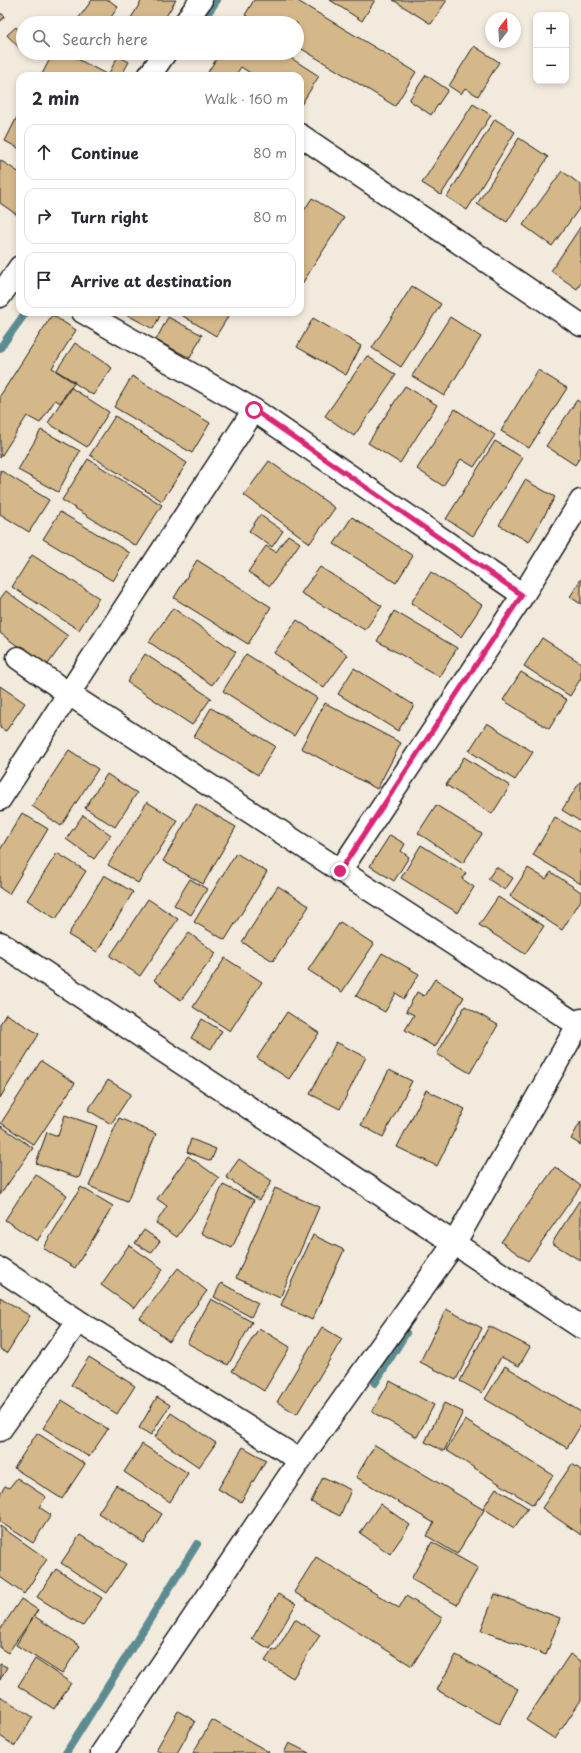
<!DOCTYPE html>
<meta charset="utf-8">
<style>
body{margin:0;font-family:"Playpen Sans",sans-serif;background:#f7f7f7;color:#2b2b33}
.controls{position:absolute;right:12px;top:12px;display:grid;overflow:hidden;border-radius:8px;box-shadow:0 2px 6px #0003}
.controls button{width:36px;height:36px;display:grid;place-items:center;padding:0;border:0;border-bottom:1px solid #e1e1e2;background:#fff;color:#2b2b33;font:20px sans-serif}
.compass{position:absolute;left:485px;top:12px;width:36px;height:36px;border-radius:50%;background:#fff;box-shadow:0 2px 6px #0003;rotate:17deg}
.stop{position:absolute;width:12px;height:12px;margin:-9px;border:3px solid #db2777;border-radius:50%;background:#fff}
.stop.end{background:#db2777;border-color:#fff;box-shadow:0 1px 4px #0008}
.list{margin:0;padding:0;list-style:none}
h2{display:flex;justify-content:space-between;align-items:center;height:52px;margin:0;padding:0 16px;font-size:17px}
h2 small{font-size:13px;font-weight:400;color:#7c7c81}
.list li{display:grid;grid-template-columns:26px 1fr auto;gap:12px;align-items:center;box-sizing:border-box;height:56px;margin:0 8px 8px;padding:0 8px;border:1px solid #e1e1e2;border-radius:12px}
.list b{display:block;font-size:15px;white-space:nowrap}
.list em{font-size:13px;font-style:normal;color:#7c7c81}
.icon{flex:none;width:22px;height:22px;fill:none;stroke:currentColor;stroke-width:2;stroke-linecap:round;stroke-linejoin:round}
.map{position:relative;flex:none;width:581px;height:1753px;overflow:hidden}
.search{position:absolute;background:#fff;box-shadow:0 2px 6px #0003;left:16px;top:16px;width:288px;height:44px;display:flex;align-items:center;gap:10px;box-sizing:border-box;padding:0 14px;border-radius:22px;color:#7c7c81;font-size:15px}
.panel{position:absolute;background:#fff;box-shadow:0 2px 6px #0003;left:16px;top:72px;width:288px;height:244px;border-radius:12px}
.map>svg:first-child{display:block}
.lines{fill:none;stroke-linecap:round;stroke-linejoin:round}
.stream{stroke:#5c8c92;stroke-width:8}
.building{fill:#d5b889;stroke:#1c1c1c}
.minor-casing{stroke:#1c1c1c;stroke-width:25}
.minor{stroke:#fff;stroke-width:22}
.route{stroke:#db2777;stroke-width:5}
</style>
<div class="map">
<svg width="581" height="1753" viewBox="0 0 581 1753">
<rect width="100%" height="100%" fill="#f2eadc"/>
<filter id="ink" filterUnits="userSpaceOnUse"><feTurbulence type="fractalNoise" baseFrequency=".025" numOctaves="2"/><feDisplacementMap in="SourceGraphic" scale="8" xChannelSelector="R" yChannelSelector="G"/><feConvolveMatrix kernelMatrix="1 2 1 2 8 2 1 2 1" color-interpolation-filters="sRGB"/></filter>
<g filter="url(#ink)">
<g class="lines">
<path class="stream" d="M201 23 217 0
M178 54 179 53
M0 348 26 312
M375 1383 406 1333
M66 1753 197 1544"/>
</g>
<path class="building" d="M92 0H109L118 7 107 23H75Z
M142 0H176L162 23H128Z
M254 0H296L416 72 395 106 297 46V23H258L245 15Z
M330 0H375L362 21Z
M393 0H447L431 24Z
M0 13 5 16 0 22Z
M115 17 125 23H111Z
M16 27 23 35V52L7 35Z
M474 46 499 62 478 96 465 88 461 94 449 86Z
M53 53H66L108 75 118 56 129 62 121 76H41Z
M220 53H283L319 76 301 105 300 76H255L241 67 235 76H215L208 72Z
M426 75 448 90 431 115 409 100Z
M473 104 491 115 441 195 422 183Z
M20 111V149L5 141Z
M495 119 515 132 467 210 447 197Z
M519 138 548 157 507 222 477 204Z
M0 160 20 173V217L0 203Z
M562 171 581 185V206L552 246 523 225Z
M312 198 344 218 300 287V217Z
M581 226V283L577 289 551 271Z
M412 286 441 304 401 367 372 348Z
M122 312H162L153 329Z
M185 312H231L216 336 183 316Z
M52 315 76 330 52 368 75 382 61 403 55 400 40 423 27 416 0 458V396Z
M168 317 202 335 190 358 156 340Z
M450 317 481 337 444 396 412 376Z
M313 318 361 346 346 375 297 347Z
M75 343 112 368 93 395 56 371Z
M367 356 396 375 354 436 325 416Z
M538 370 567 388 529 448 501 431Z
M132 376 210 423 192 453 114 407Z
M405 386 437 405 400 463 368 443Z
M70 387 109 412 87 447 48 423Z
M577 400 581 403V456L575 465 546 446Z
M455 409 495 435 474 467 461 459 443 486 417 469Z
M115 416 187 463 162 501 90 455Z
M41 430 80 451 58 492 18 470Z
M495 441 523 458 473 536 446 519Z
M88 459 162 505 136 546 62 500Z
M269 461 335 508 310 543 244 495Z
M0 470 49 500 29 532 0 514Z
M525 480 555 497 529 542 499 525Z
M60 512 130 553 113 581 43 539Z
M260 515 283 531 272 547 249 531Z
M352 517 413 556 396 583 334 544Z
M288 535 300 543 270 586 248 572 266 546 276 552Z
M32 555 99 598 79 630 12 587Z
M197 560 271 607 248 644 174 598Z
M320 567 382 606 365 630 301 593Z
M431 572 482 605 461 637 411 603Z
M581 579V604L570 597Z
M6 591 68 636 46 667 0 633V599Z
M173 608 236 652 212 685 149 642Z
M394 611 457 648 440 677 377 641Z
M297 620 348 655 324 688 274 653Z
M542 638 581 663V678L570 696 524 666Z
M145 654 211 698 192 725 127 682Z
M246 654 317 698 294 736 223 691Z
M354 668 414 705 398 731 338 694Z
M521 672 567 700 549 729 503 700Z
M0 686 25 703 6 731 0 728Z
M325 703 401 743 377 789 301 748Z
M211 708 275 746 258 775 194 737Z
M487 723 533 752 515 780 469 751Z
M69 750 98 769 61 826 32 806Z
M464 757 510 786 492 814 446 785Z
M107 774 137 793 115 827 85 808Z
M580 782H581V822L562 810Z
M147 802 178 821 138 883 108 865Z
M196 804 236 827 203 884 163 861Z
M436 805 482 834 463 863 418 833Z
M22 813 48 829 9 894 0 888V850Z
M83 815 111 835 94 859 66 839Z
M555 817 581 833V884L533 855Z
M390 835 405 844 401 851 409 857 394 881 370 866Z
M421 845 466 873 462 879 474 887 458 913 401 878Z
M57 853 86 871 56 919 27 900Z
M236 853 267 872 225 940 194 922Z
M496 867 513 878 505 890 488 879Z
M528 868 546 879 551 872 581 892V900L562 930 510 896Z
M104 875 133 892 97 952 68 935Z
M190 879 207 889 191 915 174 905Z
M278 886 309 906 273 961 242 942Z
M498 897 544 926 525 954 479 925Z
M148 899 178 919 140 976 110 956Z
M340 922 374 944 342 992 308 970Z
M189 933 216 953 181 1000 154 980Z
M382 953 419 974 404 999 396 993 385 1012 356 996Z
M225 958 262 982 230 1031 193 1007Z
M435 979 464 997 435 1047 405 1030 414 1015 406 1011 417 992 424 996Z
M465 1006 498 1025 470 1073 437 1054Z
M287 1012 319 1033 289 1079 257 1058Z
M6 1014 39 1034 0 1098V1024Z
M202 1019 222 1031 211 1049 191 1038Z
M336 1042 366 1057 340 1109 310 1094Z
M41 1061 75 1083 34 1145 1 1123Z
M389 1070 412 1081 383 1137 361 1125Z
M108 1080 131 1094 111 1124 88 1110Z
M426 1090 465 1109 437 1166 397 1147Z
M65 1115 97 1126 79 1178 36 1163 47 1132 58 1136Z
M119 1118 156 1134 127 1202 89 1186Z
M581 1121V1145L571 1139Z
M1 1126 33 1148 0 1195V1127Z
M191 1139 216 1149 211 1161 187 1152Z
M188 1156 219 1178 177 1237 156 1223 167 1206 157 1199Z
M239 1159 272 1181 259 1200 226 1177Z
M555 1167 581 1186 528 1261 501 1242Z
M35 1174 67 1195 37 1241 5 1220Z
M223 1185 254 1200 232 1248 201 1233Z
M81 1187 113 1206 75 1268 43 1248Z
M275 1188 319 1207 280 1298 236 1278Z
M579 1201 581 1202V1261L552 1243Z
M144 1230 160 1241 151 1253 135 1243Z
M313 1235 344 1250 312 1320 281 1305Z
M129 1245 163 1269 134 1308 101 1285Z
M178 1268 207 1291 169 1341 140 1318Z
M221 1283 258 1303 251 1317 214 1297Z
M0 1297 30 1316 7 1353 0 1349Z
M211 1299 252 1322 228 1365 187 1343Z
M446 1309 482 1328 456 1380 420 1362Z
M489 1326 530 1347 519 1366 501 1357 482 1393 460 1381Z
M322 1327 342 1339 297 1414 277 1402Z
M259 1328 290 1347 264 1391 232 1371Z
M89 1357 135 1386 117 1414 71 1385Z
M505 1366 581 1412V1425L567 1448 485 1399Z
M390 1381 434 1405 417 1437 372 1412Z
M157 1397 170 1405 151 1435 139 1428Z
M62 1400 108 1429 89 1457 43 1428Z
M444 1403 463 1412 444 1451 425 1442Z
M171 1413 216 1443 199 1467 155 1437Z
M465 1420 553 1475 533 1505 446 1450Z
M37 1433 85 1464 62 1499 14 1468Z
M142 1444 188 1473 170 1502 124 1472Z
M375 1445 484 1510 457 1554 427 1536 434 1523 356 1477Z
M243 1447 266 1460 241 1502 218 1489Z
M572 1464 581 1470V1535L542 1508Z
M323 1477 351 1490 340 1516 311 1502Z
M17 1478 46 1497 39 1507 51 1515 33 1543 0 1522V1494L5 1486 9 1488Z
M116 1485 162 1514 144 1543 98 1513Z
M496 1488 528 1508 514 1528 483 1508Z
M380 1504 410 1525 390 1554 360 1533Z
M0 1526 47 1559 24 1594 0 1577Z
M80 1535 126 1564 107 1593 61 1563Z
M432 1542 478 1568 457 1605 411 1579Z
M316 1557 399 1608 406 1596 442 1618 412 1666 294 1592Z
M56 1569 102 1598 83 1626 37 1597Z
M278 1594 296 1604 270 1649 252 1639Z
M495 1594 560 1618 546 1655 481 1630Z
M21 1599 38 1610 8 1653 0 1648V1630Z
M34 1616 80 1646 62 1674 16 1645Z
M295 1619 320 1635 293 1678 265 1661 273 1649 276 1651Z
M570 1654 581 1661V1700L555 1739 526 1720Z
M456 1655 518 1689 499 1724 437 1690Z
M35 1659 71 1683 54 1709 18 1686Z
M0 1664 7 1667 0 1680Z
M0 1696 33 1717 15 1746 0 1736Z
M178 1711 195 1721 177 1753H162L156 1750Z
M212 1720 269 1752 268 1753H193Z
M289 1743 309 1753H284Z"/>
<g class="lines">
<g class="minor-casing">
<path id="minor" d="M185 23 201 0
M149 76 165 53
M300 135 581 325
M0 296 20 267
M83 312 254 410 523 595
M18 658 69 694 581 1027
M0 799 254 410
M340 871 523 595 581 501
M0 943 581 1327
M0 1269 78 1321 300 1460
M0 1430 78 1321
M102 1753 300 1460 454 1244 581 1020"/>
</g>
<use href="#minor" class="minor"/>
</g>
</g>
<g class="lines" filter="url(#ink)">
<path class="route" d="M254 410 522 595 340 871"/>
</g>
</svg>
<div class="controls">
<button>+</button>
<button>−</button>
</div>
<svg class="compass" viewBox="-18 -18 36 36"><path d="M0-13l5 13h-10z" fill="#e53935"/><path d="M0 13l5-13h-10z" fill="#7c7c81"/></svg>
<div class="stop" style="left:254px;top:410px"></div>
<div class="stop end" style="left:340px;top:871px"></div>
<div class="search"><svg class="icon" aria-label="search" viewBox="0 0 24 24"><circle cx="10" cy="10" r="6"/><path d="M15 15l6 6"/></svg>Search here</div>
<section class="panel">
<h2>2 min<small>Walk · 160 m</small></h2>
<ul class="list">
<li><svg class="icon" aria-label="ahead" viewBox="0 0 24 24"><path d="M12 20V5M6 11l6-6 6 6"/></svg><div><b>Continue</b></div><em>80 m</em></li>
<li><svg class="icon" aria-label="right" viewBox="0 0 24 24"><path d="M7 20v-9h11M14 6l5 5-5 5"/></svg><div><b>Turn right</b></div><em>80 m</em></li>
<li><svg class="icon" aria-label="arrive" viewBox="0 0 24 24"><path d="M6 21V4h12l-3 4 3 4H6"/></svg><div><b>Arrive at destination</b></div></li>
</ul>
</section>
</div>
